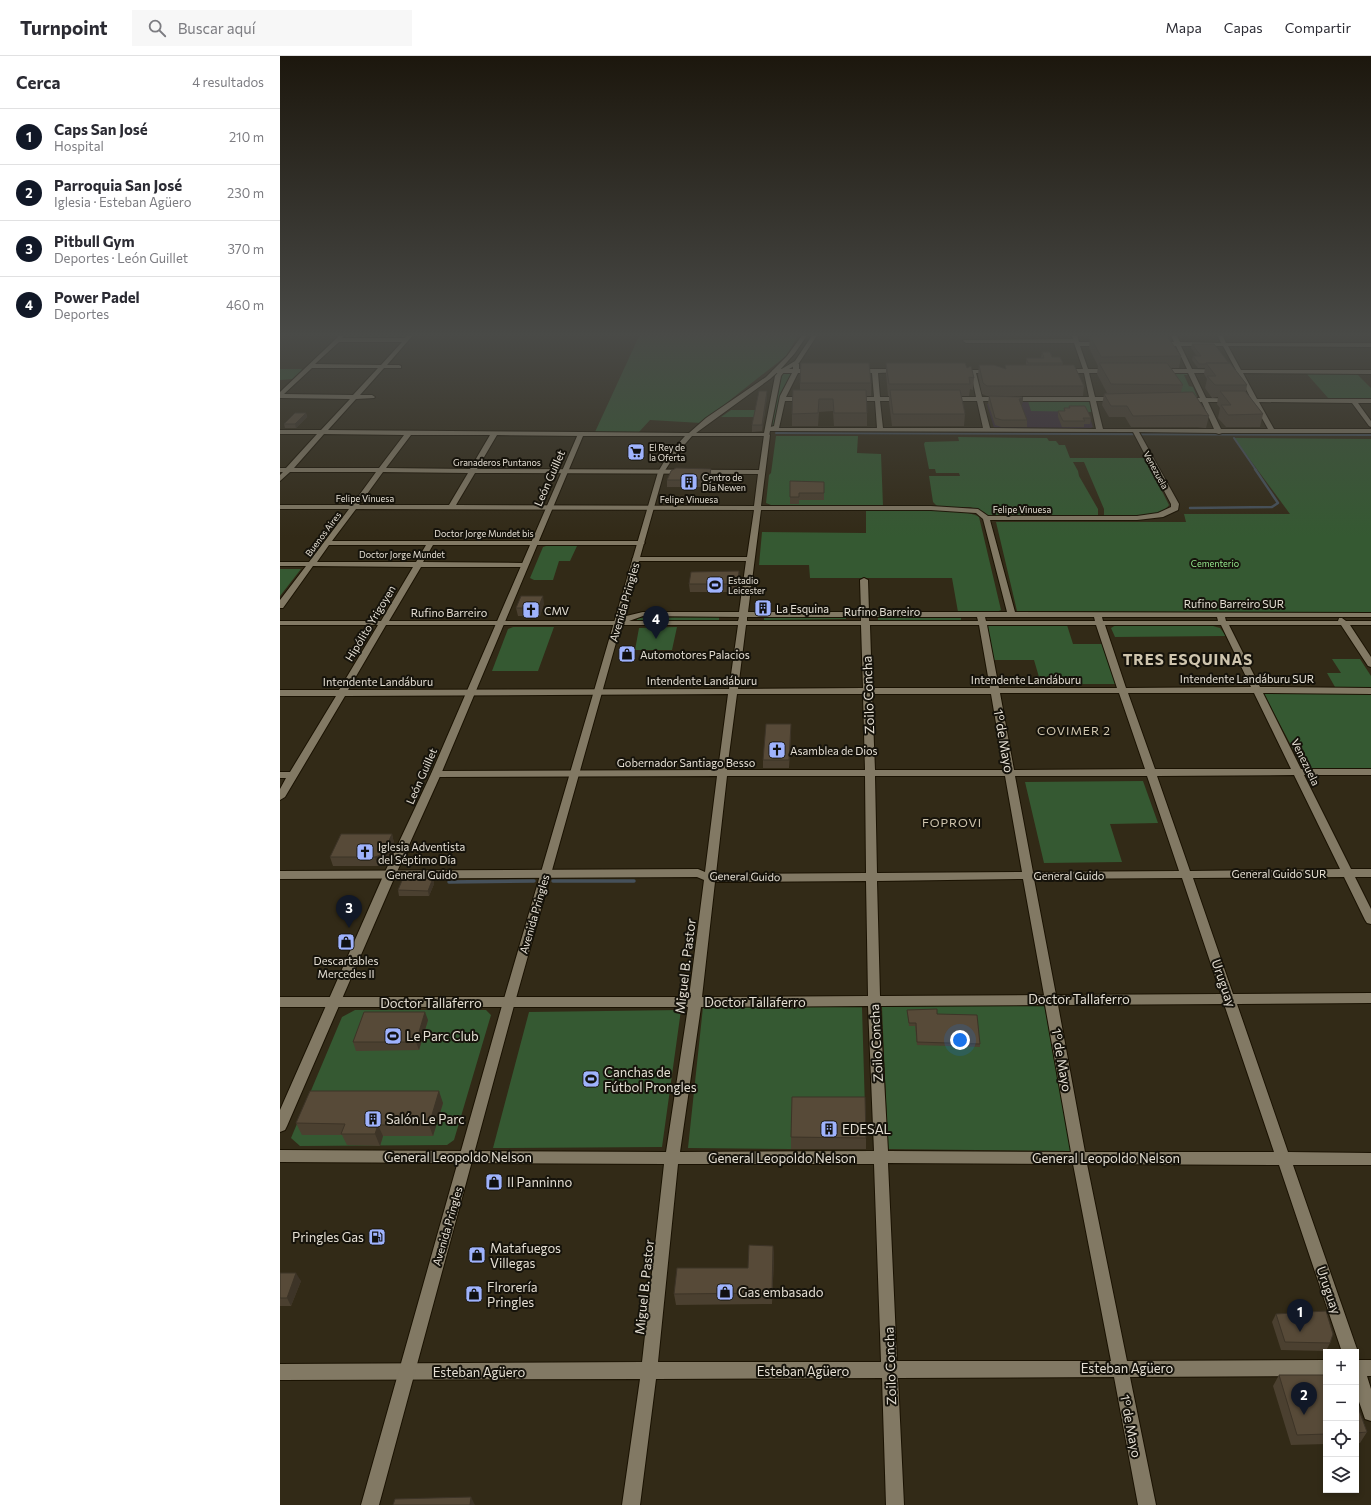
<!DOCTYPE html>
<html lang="es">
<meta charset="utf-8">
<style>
body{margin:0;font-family:Commissioner,sans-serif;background:#f7f7f7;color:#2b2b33}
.controls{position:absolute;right:12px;bottom:12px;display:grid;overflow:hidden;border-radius:0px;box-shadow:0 2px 6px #0003}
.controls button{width:36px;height:36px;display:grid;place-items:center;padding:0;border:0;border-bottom:1px solid #e1e1e2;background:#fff;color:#2b2b33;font:20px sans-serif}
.you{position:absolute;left:680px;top:984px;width:14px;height:14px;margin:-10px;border:3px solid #fff;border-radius:50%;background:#1a73e8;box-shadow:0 0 0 6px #1a73e833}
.badge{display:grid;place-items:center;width:26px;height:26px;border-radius:50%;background:#111827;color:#fff;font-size:13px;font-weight:700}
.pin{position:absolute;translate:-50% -33px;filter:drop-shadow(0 1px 2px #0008)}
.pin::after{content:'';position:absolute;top:21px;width:14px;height:12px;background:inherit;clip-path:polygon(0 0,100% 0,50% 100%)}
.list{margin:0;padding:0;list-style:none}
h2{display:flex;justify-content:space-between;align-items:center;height:52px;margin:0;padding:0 16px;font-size:17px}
h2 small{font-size:13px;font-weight:400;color:#7c7c81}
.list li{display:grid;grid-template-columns:26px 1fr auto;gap:12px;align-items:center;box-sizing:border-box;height:56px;padding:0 16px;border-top:1px solid #e1e1e2}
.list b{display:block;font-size:15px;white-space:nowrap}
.list p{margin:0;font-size:13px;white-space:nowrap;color:#7c7c81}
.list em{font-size:13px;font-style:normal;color:#7c7c81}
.icon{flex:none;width:22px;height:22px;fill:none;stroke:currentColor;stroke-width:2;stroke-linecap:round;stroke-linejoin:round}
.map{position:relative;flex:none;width:1091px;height:1449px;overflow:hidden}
header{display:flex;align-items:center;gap:24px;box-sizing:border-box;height:56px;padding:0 20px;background:#fff;border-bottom:1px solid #e1e1e2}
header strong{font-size:19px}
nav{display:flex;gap:22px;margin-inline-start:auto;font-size:14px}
.search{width:280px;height:36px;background:#f7f7f7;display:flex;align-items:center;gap:10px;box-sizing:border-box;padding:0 14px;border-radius:0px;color:#7c7c81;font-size:15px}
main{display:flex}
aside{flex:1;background:#fff}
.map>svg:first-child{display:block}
.education{fill:#3b2d3a}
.green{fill:#355932}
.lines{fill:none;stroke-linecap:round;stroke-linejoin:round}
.stream-far2{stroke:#46515b;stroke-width:2}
.stream-far1{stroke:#46515b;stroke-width:2.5}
.stream{stroke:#46515b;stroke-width:3.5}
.street-casing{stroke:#1a1202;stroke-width:2}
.secondary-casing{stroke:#1a1202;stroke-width:2}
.street{fill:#827964;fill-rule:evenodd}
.secondary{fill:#827964;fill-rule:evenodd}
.wall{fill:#4b4030}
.shaded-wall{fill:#3d3427}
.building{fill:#574a38;stroke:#3d3427}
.labels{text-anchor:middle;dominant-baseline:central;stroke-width:4;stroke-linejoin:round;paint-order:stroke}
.far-poi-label{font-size:9px;fill:#e4ded3;stroke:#16130b;text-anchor:start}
.far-street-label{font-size:9px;fill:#e4ded3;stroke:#16130b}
.far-park-label{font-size:9px;fill:#94e78d;stroke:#16130b}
.street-label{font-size:11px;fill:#e4ded3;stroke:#16130b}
.poi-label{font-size:11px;fill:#e4ded3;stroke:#16130b;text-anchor:start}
.neighbourhood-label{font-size:12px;letter-spacing:1px;fill:#cfc5ae;stroke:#16130b}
.near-street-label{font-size:13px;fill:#e4ded3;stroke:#16130b}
.near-poi-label{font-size:13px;fill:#e4ded3;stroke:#16130b;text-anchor:start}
.district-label{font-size:15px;font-weight:bold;letter-spacing:1px;fill:#cfc5ae;stroke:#16130b}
</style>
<header>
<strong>Turnpoint</strong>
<div class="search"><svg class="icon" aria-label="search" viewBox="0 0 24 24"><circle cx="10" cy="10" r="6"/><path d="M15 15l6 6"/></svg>Buscar aquí</div>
<nav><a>Mapa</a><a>Capas</a><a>Compartir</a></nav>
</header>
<main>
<aside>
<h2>Cerca<small>4 resultados</small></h2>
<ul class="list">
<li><span class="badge">1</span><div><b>Caps San José</b><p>Hospital</p></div><em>210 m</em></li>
<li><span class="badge">2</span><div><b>Parroquia San José</b><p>Iglesia · Esteban Agüero</p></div><em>230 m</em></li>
<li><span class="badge">3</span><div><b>Pitbull Gym</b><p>Deportes · León Guillet</p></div><em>370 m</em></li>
<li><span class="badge">4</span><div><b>Power Padel</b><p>Deportes</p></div><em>460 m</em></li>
</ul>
</aside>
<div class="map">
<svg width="1091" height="1449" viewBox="0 0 1091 1449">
<rect width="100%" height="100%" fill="#322a17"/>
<path class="education" d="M748 345 808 356 813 371 808 373 714 372 707 348 711 346Z"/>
<path class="green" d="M69 278H127L123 283 64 282Z
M360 278H519L506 300 421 367 370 364 359 376H315Z
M0 313H21L23 314 13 323 0 324Z
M512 316 502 336 496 369 492 370 502 318 504 317Z
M887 317H907L908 319H904L909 330 913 331 917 341H902Z
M1026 317H1076L1091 332V343H1049Z
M748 345H807L810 346 813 356 751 355Z
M451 354H485L484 361H441Z
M496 380H578L577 397 601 398 603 450 491 449 486 447 489 419 491 417Z
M678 381 767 382 769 385H776L779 389H785L790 402H865L889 449C878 464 841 461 824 461V453L804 406H793L798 415 799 420 818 453V459L816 461 721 462 709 460 704 456 690 451H658L653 446 649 420H680L679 417H656L655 413H649L644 388 645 386 679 385Z
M954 382 1091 383V557L737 555 716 466H906L904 458H1010Z
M586 454C609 454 682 450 699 461L721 554 717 556H678L672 522H530L529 509H479L482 476 586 477Z
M266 490H297L290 505H279L273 524H254L250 522 263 491Z
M0 513H21L0 540Z
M439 561V564H357V562Z
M484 561H566V563L484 564Z
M598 561H681V564H598Z
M787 569 793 588H823L838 628H761L754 604H714L706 570Z
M836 569 933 570 940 572 946 580 835 581 831 572Z
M233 571H274L258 615H212L228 573Z
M397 571 392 594H355L359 572Z
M1052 603H1080L1091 620V631H1055L1047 617H1061Z
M984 638H1091V712H1023Z
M863 725 878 767 830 768 842 806 764 807 745 726Z
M764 948 791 1095 608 1093 602 951Z
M423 951H582L585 1053H513L511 1093 408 1092Z
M75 954H206L211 959 174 1084 167 1089 20 1090 11 1082 62 961Z
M401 954 382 1091 213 1092 249 956Z"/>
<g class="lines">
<path class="stream-far2" d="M496 377 1091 379
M954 382 976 414"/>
<path class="stream-far1" d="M910 452 992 451 998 447 975 413"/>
<path class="stream" d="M273 825H354
M169 826 254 825"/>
<g class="street-casing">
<path id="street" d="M61 278H66L62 282H125L129 278H134L107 309H119L121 310V312H104L80 339H92L95 341 94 342 76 343 48 374 301 376 304 378 301 380 217 379 197 413 479 414 484 379 487 377 490 379 481 450H651L698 453 708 460H857L878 457 891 451V448L853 376 486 375 485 374 487 372 494 370 500 340 512 317H495L492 315 495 313H513V308L516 306 519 308V313H533L536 315 533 317H518L506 341H525L528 343 525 345H505L499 372H597L595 345H573L570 343 573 341H594L592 317H577L574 315 577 313H619L621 314V316L598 317 600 341H623L626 343 623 345H600L603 372H703L697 345H669L666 343 669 341H696L691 317 677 316V314H713V316L711 317H696L702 341H809L804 317H783L780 315 783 313H803L794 287H686L683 285 684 284 793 283 791 278H797L799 286H823L826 288 823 290H800L808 313H831L834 315 831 317H809L815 341H837L840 343 837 345H816L823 373H934L922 346H905L902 344 905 342H920L908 317H881L878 315 881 313H907L896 290H881L878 288 881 286H894L890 278H896L900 286 941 287 937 278H942L946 287H1091V291L948 290 961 314H1091V318L963 317 977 343H1091V347H1078L1091 365V371L1089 370 1072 347 979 346 994 373H1091V377H942L939 378 936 377 859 376 899 448 898 454 883 461 857 464H710L735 556 1091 557V561H945L946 565H1058L1059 562H1062L1066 565H1091V569H1070L1091 601V611L1088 610 1061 569H949L980 631 1091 632V638L983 637 1021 713H1091V719H1024L1071 813H1091V821H1075L1091 853V868L1087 867 1085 864 1064 821 913 822 953 938 1091 937V947L957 948 1008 1096 1091 1097V1109H1013L1078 1296 1076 1301V1296H1062L999 1109 807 1108 847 1305 1046 1304V1320L850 1321 876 1449H858L834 1321 618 1322 624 1449H606L602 1322 376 1323 360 1449H342L360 1323 0 1324V1308L362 1306 384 1108 0 1106V1094L386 1096 408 951H0V941H409L424 824 417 821 0 823V815L418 813 425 816 437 720 156 721 151 718 156 715 438 714 448 638 65 640 5 741 0 744V733L6 722H0V716H10L56 640H0V634H59L98 569H0V565H101L133 511 33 510 3 552H0V544L26 510H0V506H29L69 453H0V449H72L96 416H10L0 425V419L3 416H0V412H6L37 378H0V374H41L70 343 0 342V336ZM59 286H122L101 309 35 308ZM901 290H943L956 314 912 313ZM32 312H98L73 339 4 338ZM914 317H958L971 343 926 342ZM703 345H810L816 373 710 372ZM928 346H973L988 373H941ZM44 378 124 379 99 412H14ZM131 379H210L190 413 106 412ZM103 416 188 417 169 449H79ZM195 417 478 418 474 450 176 449ZM76 453 474 454 467 501H356L352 503 356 505H466L459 556H363L342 561V565H109L141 511H244L248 509 244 507 143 506 153 489H361L365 487 361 485H52ZM481 454H651L696 457 703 463 727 556H589L588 524 584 522 580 524 581 556H468ZM49 489H146L136 506H37ZM363 560 459 561 458 565H349ZM467 561H581V565H467ZM589 561H697L698 565H589ZM705 561H814L815 565H706ZM822 561H937L938 565H823ZM106 569H458L449 633 68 634ZM466 569H581L583 632 458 633ZM590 569H699L710 632H592ZM707 569H816L837 632H719ZM825 569H941L971 631 846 632ZM720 637H839L865 713 734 714ZM848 637H974L1011 713H875ZM457 638H583L585 714H447ZM592 638H711L724 714H595ZM1014 719 1060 813 910 815 877 720ZM447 720H585L586 817 436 818ZM595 720H725L742 816 597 817ZM735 720H867L899 815 753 816ZM902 822 941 938 776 939 754 823ZM743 823 764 939 600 940 597 825ZM586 825 588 940 422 941 435 826ZM944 948 994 1096H805L778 949ZM765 949 791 1096 608 1095 600 950ZM588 950 594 1095 400 1096 421 951ZM608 1107 793 1108 831 1305H617ZM398 1108H594L601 1306H378Z
M1076 1304H1091V1320H1087L1091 1333V1365L1085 1363 1076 1337Z"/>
</g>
<g class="secondary-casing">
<path id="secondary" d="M523 278H528L515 297 500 314 515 305 533 278H538L519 307 504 316 501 320 489 380H412L393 402 384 416 235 946 99 1449H81L223 946 378 416 388 399 405 380H303L161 718 116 818 7 1070 5 1074 0 1076V1054L104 818 151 718 298 378 301 376 409 377 426 362 486 321 507 300ZM500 314 495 320 484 377H416L490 323Z"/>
</g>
<use href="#street" class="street"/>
<use href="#secondary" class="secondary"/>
</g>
<path class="wall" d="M810 280 901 300 899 312H891L903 329 901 336 929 360 926 372 917 371H851L845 361H829L822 349 824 338 827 337 817 318 818 310 809 292Z
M912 288 949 307 967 329 966 336 983 358 980 371H946L938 362 940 352 937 348 938 341 932 342 925 332 927 323 924 318 925 312H918L912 304 913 300H917L911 292Z
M762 296 783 307V309L804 330 803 340H723L743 342 742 349H741L747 364V371H721L715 369 708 347 709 340H707L702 338 698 319 699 309 725 312V309H746V302H761Z
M606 307 687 312 694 322 693 334 690 333 689 340H681L685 358 684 370H612L609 346V340H608L606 318Z
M520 327H591V340H586L587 357V370H554L553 355 539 356 538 370H512V358L520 334Z
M487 335V341L482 375 472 376V369Z
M789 350 811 362 810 368H804V371H782L778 361V355H784V352H789Z
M26 357 27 361 16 372H5L4 368Z
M431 419 428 431H387V424Z
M544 426V444H519V448H510V441Z
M459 515 460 523 458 536H410L409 528Z
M264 547 260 560H238L236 552Z
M511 668V676L509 712H483V704Z
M112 778 114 787 106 806 98 810H53L50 801Z
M153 822 154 828 149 840H119L118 834Z
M627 954 657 958 700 988V991L637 989 635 970H629Z
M148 964 139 994 76 995 73 986Z
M163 1047 153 1080H103L100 1090 67 1089 62 1079H22L16 1067Z
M511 1081 586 1082V1093H511Z
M493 1190 494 1201 492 1248 396 1249 394 1238 468 1212Z
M0 1217 21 1225 11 1250H0Z
M996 1258 1050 1287 1046 1295 1001 1294 992 1266Z
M999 1319H1046V1388L1011 1389 993 1330Z
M1076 1346 1087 1376 1080 1387H1076Z"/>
<path class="shaded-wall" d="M487 335V341L482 375V369Z
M743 342 742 349 738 350 739 343Z
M26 357 27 361 16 372 15 368Z
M431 413V419L428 431V424Z
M459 515 460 523 458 536V528Z
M263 540 264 547 260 560 258 552Z
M511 668V676L509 712V704Z
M112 778 114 787 106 806 98 810 95 801Z
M153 822 154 828 149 840 148 835Z
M145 956 148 964 139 994 136 986Z
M159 1035 163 1047 153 1080 149 1069Z
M98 1069 103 1080 100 1090 95 1078Z
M493 1190 494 1201 492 1248V1237Z
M16 1217 21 1225 11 1250 7 1242Z
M191 1441 195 1449H190Z"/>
<path class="building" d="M810 280H887L901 300 821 301Z
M912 288H934L949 307H926V308H919L913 300H921Z
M762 296H770L772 301H780L783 307H748L746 302H764Z
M521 307H589L591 327H520Z
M606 307H685L687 312 691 310 694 322 689 321 690 328H609Z
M819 307H887L903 329 831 328Z
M926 307H950L967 329H935L927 320H936Z
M699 309H714L726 313 725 309H794L804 330H707L703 327Z
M513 334H586L587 357H554L553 343H539L538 357 512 358Z
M610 334H680L685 358H613Z
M479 335H487L482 369H472Z
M940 335H965L983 358 948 359 941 349H951Z
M913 336 929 360 920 359 853 360 847 350H831L824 338Z
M709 340 742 341 743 342 739 343 747 364H722L715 362Z
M789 350H805L811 362H803L805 365H783L778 355H785L784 352H790Z
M15 357H26L15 368H4Z
M396 412 431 413 428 424H387L391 415Z
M510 425 544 426V437H519V441H510Z
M459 515 458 528H409L411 516Z
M241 540H263L258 552H236Z
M486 668H511L509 704H483Z
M61 778H112L103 798 95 801H50Z
M123 822H153L148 835 118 834Z
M657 953V958L697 959 700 988 637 986 636 967H629L627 954Z
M84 956H145L136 986H73Z
M30 1035H159L149 1069H98L95 1078H61L65 1068 16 1067Z
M512 1041H585L586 1082 511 1081Z
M469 1189 493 1190 492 1237 394 1238 397 1212H468Z
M0 1217H16L7 1242H0Z
M1046 1255 1053 1278 1050 1287 1005 1286 996 1258Z
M999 1319H1046V1378L1017 1379Z
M1076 1346 1087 1376 1076 1377Z
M191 1441 190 1449H113L115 1443Z"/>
<linearGradient id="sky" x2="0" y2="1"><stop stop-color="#1c170d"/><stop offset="0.58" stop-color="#494a47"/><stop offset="1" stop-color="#494a47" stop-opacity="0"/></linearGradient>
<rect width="1091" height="481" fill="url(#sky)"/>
<defs>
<g id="supermarket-square" transform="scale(0.9)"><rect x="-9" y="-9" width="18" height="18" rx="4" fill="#9fb3fd" stroke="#16130b"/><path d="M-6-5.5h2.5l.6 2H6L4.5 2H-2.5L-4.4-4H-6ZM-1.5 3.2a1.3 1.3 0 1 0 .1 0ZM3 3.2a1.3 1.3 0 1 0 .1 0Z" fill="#111"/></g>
<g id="building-square" transform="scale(0.9)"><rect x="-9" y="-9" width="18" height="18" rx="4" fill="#9fb3fd" stroke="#16130b"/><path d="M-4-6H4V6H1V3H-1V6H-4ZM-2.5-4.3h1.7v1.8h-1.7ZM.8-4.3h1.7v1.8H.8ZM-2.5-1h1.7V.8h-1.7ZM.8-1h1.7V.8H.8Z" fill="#111"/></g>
<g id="stadium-square" transform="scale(0.9)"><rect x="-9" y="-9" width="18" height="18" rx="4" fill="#9fb3fd" stroke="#16130b"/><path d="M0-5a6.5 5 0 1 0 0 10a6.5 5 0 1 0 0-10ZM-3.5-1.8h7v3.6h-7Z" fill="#111"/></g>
<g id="church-square" transform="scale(0.9)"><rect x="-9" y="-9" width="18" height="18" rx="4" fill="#9fb3fd" stroke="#16130b"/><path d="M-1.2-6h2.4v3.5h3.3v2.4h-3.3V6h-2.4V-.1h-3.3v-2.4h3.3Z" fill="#111"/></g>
<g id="shop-square" transform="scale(0.9)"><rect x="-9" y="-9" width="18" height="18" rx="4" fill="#9fb3fd" stroke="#16130b"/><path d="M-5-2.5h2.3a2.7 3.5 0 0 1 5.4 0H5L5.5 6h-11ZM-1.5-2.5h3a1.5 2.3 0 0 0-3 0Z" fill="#111"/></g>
<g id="fuel-square" transform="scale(0.9)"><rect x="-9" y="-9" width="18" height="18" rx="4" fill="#9fb3fd" stroke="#16130b"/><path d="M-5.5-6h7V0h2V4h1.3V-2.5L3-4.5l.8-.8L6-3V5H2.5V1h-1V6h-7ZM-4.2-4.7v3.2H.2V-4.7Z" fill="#111"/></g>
</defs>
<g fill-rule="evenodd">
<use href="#supermarket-square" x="356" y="396"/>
<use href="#building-square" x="409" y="426"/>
<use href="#stadium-square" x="435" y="529"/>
<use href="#building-square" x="483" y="552"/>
<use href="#church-square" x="251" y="554"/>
<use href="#shop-square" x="347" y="598"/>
<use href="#church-square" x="497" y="694"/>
<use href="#church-square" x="85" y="796"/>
<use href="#shop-square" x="66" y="886"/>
<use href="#stadium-square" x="113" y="980"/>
<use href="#stadium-square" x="311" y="1023"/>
<use href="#building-square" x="93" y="1063"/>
<use href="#building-square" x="549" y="1073"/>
<use href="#shop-square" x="214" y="1126"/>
<use href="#fuel-square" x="97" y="1181"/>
<use href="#shop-square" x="197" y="1199"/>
<use href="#shop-square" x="445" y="1236"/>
<use href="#shop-square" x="194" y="1238"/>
</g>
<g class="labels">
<g class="far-poi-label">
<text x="369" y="391">El Rey de<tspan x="369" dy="10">la Oferta</tspan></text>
<text x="422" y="421">Centro de<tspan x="422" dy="10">DÍa Newen</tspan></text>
<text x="448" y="524">Estadio<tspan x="448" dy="10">Leicester</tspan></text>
</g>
<g class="far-street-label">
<text x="217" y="406">Granaderos Puntanos</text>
<text transform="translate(876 414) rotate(61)">Venezuela</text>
<text x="85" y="442">Felipe Vinuesa</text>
<text x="409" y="443">Felipe Vinuesa</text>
<text x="742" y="453">Felipe Vinuesa</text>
<text x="204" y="477">Doctor Jorge Mundet bis</text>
<text transform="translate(43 478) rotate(-53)">Buenos Aires</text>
<text x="122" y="498">Doctor Jorge Mundet</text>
</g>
<g class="far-park-label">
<text x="935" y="507">Cementerio</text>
</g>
<g class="street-label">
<text transform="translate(269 422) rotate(-66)">León Guillet</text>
<text transform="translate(344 546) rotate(-74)">Avenida Pringles</text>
<text x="954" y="547">Rufino Barreiro SUR</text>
<text x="602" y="555">Rufino Barreiro</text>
<text x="169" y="556">Rufino Barreiro</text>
<text transform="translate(90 567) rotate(-59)">Hipólito Yrigoyen</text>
<text x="967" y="622">Intendente Landáburu SUR</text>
<text x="746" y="623">Intendente Landáburu</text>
<text x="422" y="624">Intendente Landáburu</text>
<text x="98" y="625">Intendente Landáburu</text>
<text x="406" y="706">Gobernador Santiago Besso</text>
<text transform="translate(1026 706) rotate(64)">Venezuela</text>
<text transform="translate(141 720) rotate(-66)">León Guillet</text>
<text x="999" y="817">General Guido SUR</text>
<text x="142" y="818">General Guido</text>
<text x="789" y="819">General Guido</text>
<text transform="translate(465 820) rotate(1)">General Guido</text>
<text transform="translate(254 858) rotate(-74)">Avenida Pringles</text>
<text transform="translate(167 1170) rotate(-74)">Avenida Pringles</text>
</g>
<g class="poi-label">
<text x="496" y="552">La Esquina</text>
<text x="264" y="554">CMV</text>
<text x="360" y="598">Automotores Palacios</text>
<text x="510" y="694">Asamblea de Dios</text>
<text x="98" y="790">Iglesia Adventista<tspan x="98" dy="13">del Séptimo Día</tspan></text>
<text x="66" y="904" text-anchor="middle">Descartables<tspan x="66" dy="13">Mercedes II</tspan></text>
</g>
<g class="neighbourhood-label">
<text x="794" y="674">COVIMER 2</text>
<text x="672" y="766">FOPROVI</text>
</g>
<g class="near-street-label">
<text transform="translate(588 639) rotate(-92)">Zoilo Concha</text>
<text transform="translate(724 685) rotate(80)">1º de Mayo</text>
<text transform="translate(405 910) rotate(-83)">Miguel B. Pastor</text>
<text transform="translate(944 927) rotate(71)">Uruguay</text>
<text x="799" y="943">Doctor Tallaferro</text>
<text x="475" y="946">Doctor Tallaferro</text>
<text x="151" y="947">Doctor Tallaferro</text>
<text transform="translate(596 987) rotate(-93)">Zoilo Concha</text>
<text transform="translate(782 1004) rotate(80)">1º de Mayo</text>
<text x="178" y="1101">General Leopoldo Nelson</text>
<text x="502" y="1102">General Leopoldo Nelson</text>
<text x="826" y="1102">General Leopoldo Nelson</text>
<text transform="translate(364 1231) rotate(-84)">Miguel B. Pastor</text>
<text transform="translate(1049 1234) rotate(71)">Uruguay</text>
<text transform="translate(610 1310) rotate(-92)">Zoilo Concha</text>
<text x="847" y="1312">Esteban Agüero</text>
<text x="523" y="1315">Esteban Agüero</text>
<text x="199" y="1316">Esteban Agüero</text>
<text transform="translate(851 1370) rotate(79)">1º de Mayo</text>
</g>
<g class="near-poi-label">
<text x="126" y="980">Le Parc Club</text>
<text x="324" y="1016">Canchas de<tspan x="324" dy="15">Fútbol Prongles</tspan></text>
<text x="106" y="1063">Salón Le Parc</text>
<text x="562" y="1073">EDESAL</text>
<text x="227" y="1126">Il Panninno</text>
<text x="84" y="1181" text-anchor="end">Pringles Gas</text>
<text x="210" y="1192">Matafuegos<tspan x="210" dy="15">Villegas</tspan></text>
<text x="207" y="1231">Flrorería<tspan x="207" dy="15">Pringles</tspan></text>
<text x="458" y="1236">Gas embasado</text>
</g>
<g class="district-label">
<text x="908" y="603">TRES ESQUINAS</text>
</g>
</g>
</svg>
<div class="controls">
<button>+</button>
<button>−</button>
<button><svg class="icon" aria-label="locate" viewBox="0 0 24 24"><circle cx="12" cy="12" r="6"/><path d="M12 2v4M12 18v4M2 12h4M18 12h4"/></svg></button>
<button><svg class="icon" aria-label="layers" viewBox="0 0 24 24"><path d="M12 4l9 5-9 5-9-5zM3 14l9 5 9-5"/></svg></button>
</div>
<div class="you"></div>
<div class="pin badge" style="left:1020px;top:1276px">1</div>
<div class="pin badge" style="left:1024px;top:1359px">2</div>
<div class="pin badge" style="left:69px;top:872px">3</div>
<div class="pin badge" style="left:376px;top:583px">4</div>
</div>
</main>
